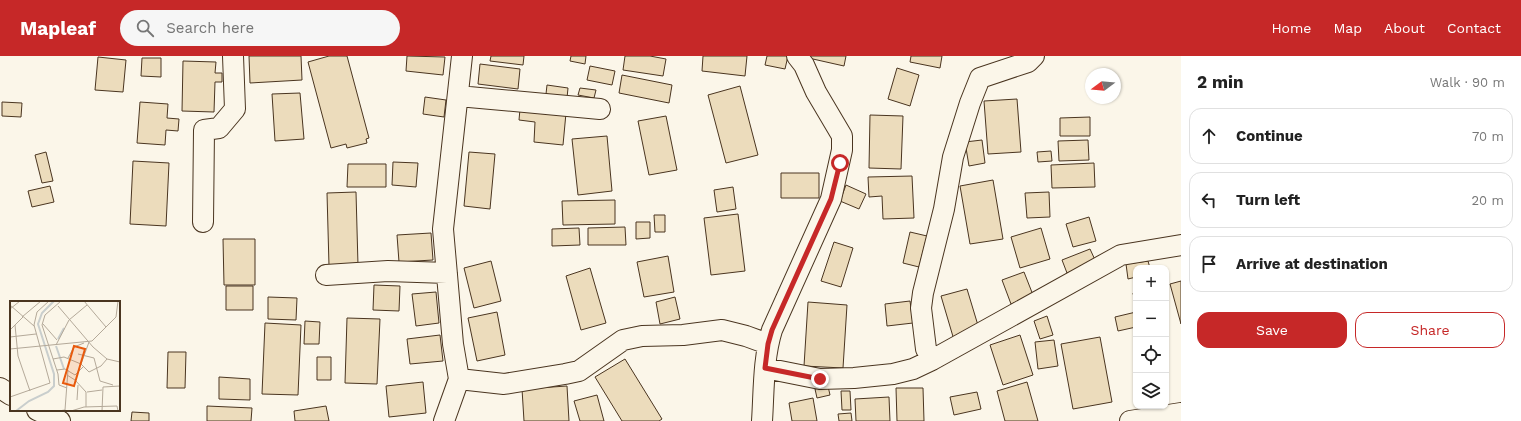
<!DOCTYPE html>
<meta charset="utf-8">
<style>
body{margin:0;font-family:"Work Sans",sans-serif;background:#f6f6f6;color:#222}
.controls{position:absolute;right:12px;bottom:12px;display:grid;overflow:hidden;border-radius:8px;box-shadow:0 1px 3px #0004}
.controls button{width:36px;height:36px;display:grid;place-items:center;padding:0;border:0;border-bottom:1px solid #e0e0e0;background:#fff;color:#222;font:20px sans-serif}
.compass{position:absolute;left:1085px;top:12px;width:36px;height:36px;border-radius:50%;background:#fff;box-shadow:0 1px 3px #0004;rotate:254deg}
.stop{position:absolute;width:12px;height:12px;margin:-9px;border:3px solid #c62828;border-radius:50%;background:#fff}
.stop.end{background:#c62828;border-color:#fff;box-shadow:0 1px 4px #0008}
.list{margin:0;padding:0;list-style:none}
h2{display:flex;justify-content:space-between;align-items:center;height:52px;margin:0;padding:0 16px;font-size:17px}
h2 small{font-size:13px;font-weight:400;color:#767676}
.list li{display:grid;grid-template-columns:26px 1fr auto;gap:12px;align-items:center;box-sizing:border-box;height:56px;margin:0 8px 8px;padding:0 8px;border:1px solid #e0e0e0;border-radius:12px}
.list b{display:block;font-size:15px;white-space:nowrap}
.list em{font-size:13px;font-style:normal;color:#767676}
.actions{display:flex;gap:8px;padding:12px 16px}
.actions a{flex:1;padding:9px 0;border:1px solid #c62828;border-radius:12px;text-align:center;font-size:14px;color:#c62828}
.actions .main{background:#c62828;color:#fff}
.icon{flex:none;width:22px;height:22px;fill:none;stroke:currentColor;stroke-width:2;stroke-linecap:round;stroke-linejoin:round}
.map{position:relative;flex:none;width:1181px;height:365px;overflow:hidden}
header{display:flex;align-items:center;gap:24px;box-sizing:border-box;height:56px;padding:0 20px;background:#c62828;color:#fff}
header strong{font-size:19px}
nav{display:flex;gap:22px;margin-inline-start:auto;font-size:14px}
.search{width:280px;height:36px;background:#f6f6f6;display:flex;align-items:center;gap:10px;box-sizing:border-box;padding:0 14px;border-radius:22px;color:#767676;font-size:15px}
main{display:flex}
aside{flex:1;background:#fff}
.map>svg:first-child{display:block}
.building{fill:#ecdcbc;stroke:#4a3520}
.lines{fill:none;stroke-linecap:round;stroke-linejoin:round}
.street-casing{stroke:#4a3520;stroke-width:22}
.street{stroke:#fbf6e9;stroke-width:20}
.route{stroke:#c62828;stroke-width:5}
.inset-river{fill:none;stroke:#c9cecd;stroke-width:2}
.inset-road{fill:none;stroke:#b4a999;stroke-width:1}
.view{fill:#e8590c;fill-opacity:0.15;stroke:#e8590c;stroke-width:2}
.inset-edge{fill:none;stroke:#4a3520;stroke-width:2}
</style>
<header>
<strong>Mapleaf</strong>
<div class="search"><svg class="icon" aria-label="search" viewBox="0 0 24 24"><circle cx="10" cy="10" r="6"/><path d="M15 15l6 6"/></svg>Search here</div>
<nav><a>Home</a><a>Map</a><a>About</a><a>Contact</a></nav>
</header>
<main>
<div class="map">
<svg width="1181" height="365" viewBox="0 0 1181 365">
<rect width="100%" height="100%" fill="#fbf6e9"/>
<path class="building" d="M249 0H301L302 24 250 27Z
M329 0H347L369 82 366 83 367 87 347 92 346 88 331 92 308 6Z
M407 0 445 1 443 19 406 15Z
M491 0H524L523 9 490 5Z
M571 0H586L585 8 570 5Z
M625 0H650L666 3 663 20 623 14Z
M703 0H747L745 20 702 15Z
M767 0H788L785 13 765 9Z
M804 0H846L844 10 804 1Z
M911 0H942L940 12 910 6Z
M98 1 126 4 123 36 95 34Z
M142 2H161V21L141 20Z
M183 5 216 6 215 17H222V26H215L214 56 182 55Z
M480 8 520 13 518 33 478 28Z
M590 10 615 15 612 29 587 24Z
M897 12 919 19 910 50 888 43Z
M622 19 672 29 669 47 619 37Z
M547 29 568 32 567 42 546 38Z
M740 30 758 99 726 107 708 39Z
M580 32 596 34 594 42 578 39Z
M300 37 304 83 275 85 272 38Z
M425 41 446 44 444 61 423 58Z
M1017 43 1021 96 988 98 984 45Z
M2 46 22 47 21 61 2 60Z
M140 46 168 48 167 62 179 63 178 75 166 74 165 89 137 87Z
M520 53 566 57 563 89 534 86 535 66 519 64Z
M870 59 903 60 901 113 869 112Z
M666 60 677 114 649 119 638 65Z
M1090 61V80H1060V62Z
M607 80 612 135 578 139 572 83Z
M982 84 985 107 969 110 965 86Z
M1088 84 1089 104 1059 105 1058 85Z
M1051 95 1052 105 1038 106 1037 96Z
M46 96 53 125 42 127 35 99Z
M469 96 495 98 490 153 464 150Z
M133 105 169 107 166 170 130 168Z
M393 106 418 107 416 131 392 129Z
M1094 107 1095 131 1052 132 1051 109Z
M348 108H386V131H347Z
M781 117H819V142H781Z
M912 120 914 162 883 163 882 140 869 141 868 121Z
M993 124 1003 183 970 188 960 130Z
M846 129 866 138 859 153 840 145Z
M50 130 54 146 32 151 28 135Z
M733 131 736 153 717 156 714 134Z
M356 136 358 209 329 210 327 137Z
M1049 136 1050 161 1027 162 1025 137Z
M615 144V168L563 169 562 145Z
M738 158 745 215 711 219 704 162Z
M654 159H665V176H655Z
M1089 161 1096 185 1073 191 1066 168Z
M636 166H650V182L636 183Z
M625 171 626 189H588V172Z
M579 172 580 189 552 190V173Z
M1041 172 1050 203 1020 212 1011 181Z
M910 176 927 180 919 211 903 207Z
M431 177 433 204 399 206 397 179Z
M223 183H255V229H224Z
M834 186 853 192 841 231 821 225Z
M1090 193 1096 206 1067 217 1062 204Z
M668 200 674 236 644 241 637 206Z
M491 205 501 245 474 252 464 212Z
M1148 205 1150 212H1136V221L1128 223 1126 208Z
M590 212 606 267 581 274 566 220Z
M1024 216 1033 239 1011 248 1002 224Z
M1181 225V268L1170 228Z
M374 229 400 230 399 255 373 254Z
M226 230H253V254H226Z
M967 233 980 276 954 284 941 240Z
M436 236 439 267 416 270 412 238Z
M1133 237H1136V251Z
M268 241 297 242 296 264 268 263Z
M675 241 680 263 660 268 656 246Z
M910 245 913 267 887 270 885 248Z
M808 246 847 249 843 312 804 310Z
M497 256 505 299 477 305 468 262Z
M1136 256V271L1118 275 1115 261Z
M1047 260 1053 279 1040 283 1034 265Z
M347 262 380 263 377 328 345 327Z
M305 265 320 266 319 288H304Z
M265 267 301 269 298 339 262 338Z
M440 279 443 305 410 308 407 283Z
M1020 279 1033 319 1003 329 990 289Z
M1100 281 1112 346 1073 353 1061 288Z
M1054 284 1058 310 1038 313 1035 286Z
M168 296H186L185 332H167Z
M317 301H331V324H317Z
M625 303 662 363 659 365H622L595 321Z
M219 321 250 323V344L219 343Z
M423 326 426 357 389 361 386 330Z
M1027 326 1038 365H1005L997 335Z
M567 330 569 365H524L522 333Z
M828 330 830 339 817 342 815 333Z
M896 332H923L924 365H897Z
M841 335H850L851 354H842Z
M977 336 981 353 954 359 950 341Z
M597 339 604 365H580L574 345Z
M889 341 890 365H856L855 343Z
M813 342 817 365H792L789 347Z
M207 350 252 352 251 365H207Z
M326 350 329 365H295L294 355Z
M132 356 149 357V365H131Z
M851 357 852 365H839L838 358Z"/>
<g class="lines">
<g class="street-casing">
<path id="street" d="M458 40 600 53
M203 166 204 74 219 72 235 53 233 0
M326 219 388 215 447 217
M932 304 926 293 921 252 923 237 944 153 953 101 970 47 980 22 1028 6 1034 0
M765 312 820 323 854 322 893 318 913 313 932 304 1121 199 1181 189
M459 323 504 328 565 318 579 315 623 284 642 280 683 279 722 274 746 280 768 288
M0 332 11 339
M37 354 60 365
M444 365 459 323 453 288 443 173 462 0
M762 365C764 335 763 303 772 274L831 143 842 94V80L816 36 804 9 797 0
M1130 365 1181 357"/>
</g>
<use href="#street" class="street"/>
</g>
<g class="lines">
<path class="route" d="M820 323 765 312 768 288 772 274 831 143 840 107"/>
</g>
<g transform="translate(10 245)">
<rect width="110" height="110" fill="#fbf6e9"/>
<path class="inset-river" d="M48 38 54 27M46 45 54 68M6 110 19 100 38 91 44 85V73L28 23 32 12 44 0"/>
<path class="inset-road" d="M51 0 35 14 32 24 48 73 49 84 57 87M74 0 96 26M0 4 24 25M48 5 83 46 97 58 110 61M0 8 10 0M12 16 31 0M33 23 47 39M5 24 8 55 20 90M0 29 13 16M0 36 26 33M46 44 59 19 77 4M0 48 82 40 106 16 108 0M68 53 84 57 90 80 103 84M58 57 64 46 74 42M43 58 54 56 71 63 79 41M71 63 79 71 91 65 97 58M47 69 55 68 65 74 74 65M57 74 65 79 76 91V106M77 91 92 89M0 96 40 82 24 24 27 11 39 0M67 99 68 84M48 110 55 109 58 69M61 110 74 106 107 105 108 110M92 110 93 86 110 85"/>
<path class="view" d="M64 45 75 48 64 85 53 82Z"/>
<rect width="110" height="110" class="inset-edge"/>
</g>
</svg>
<div class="controls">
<button>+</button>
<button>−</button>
<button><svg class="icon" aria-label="locate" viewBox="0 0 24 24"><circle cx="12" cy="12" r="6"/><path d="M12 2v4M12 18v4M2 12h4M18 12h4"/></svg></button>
<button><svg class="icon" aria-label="layers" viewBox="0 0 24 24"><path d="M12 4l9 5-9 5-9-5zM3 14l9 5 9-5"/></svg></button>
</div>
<svg class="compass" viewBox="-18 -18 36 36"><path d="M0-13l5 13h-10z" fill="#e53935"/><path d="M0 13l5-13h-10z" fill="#767676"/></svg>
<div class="stop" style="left:840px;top:107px"></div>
<div class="stop end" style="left:820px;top:323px"></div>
</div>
<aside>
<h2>2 min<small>Walk · 90 m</small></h2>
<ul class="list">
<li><svg class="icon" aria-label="ahead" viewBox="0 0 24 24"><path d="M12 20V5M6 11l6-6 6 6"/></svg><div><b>Continue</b></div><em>70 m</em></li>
<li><svg class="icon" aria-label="left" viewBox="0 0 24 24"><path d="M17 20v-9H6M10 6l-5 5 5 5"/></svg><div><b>Turn left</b></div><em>20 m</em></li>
<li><svg class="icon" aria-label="arrive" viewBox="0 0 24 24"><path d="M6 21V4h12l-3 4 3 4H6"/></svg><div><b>Arrive at destination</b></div></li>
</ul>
<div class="actions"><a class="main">Save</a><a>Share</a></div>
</aside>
</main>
